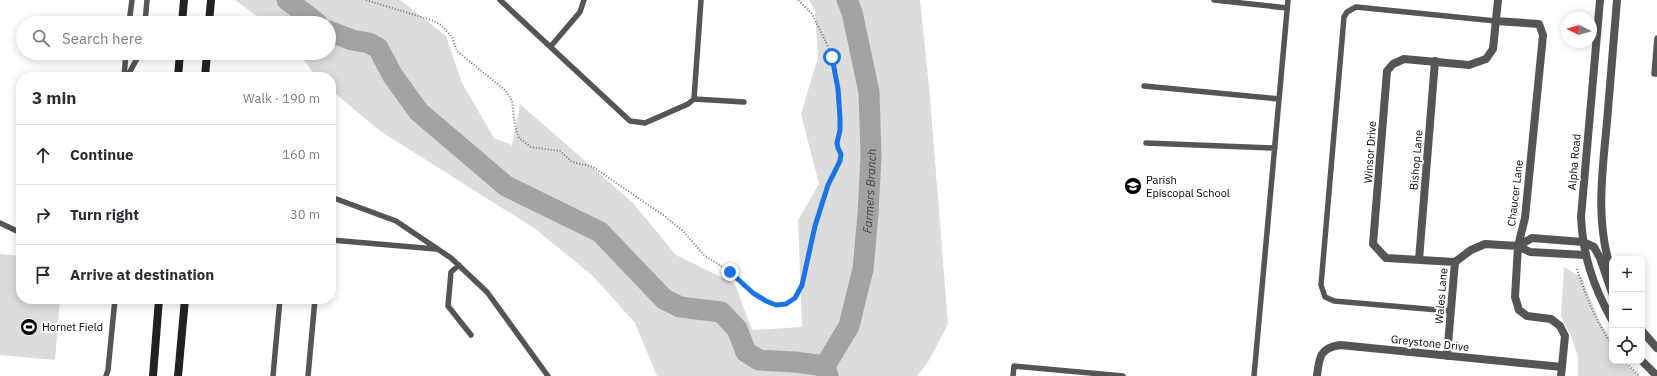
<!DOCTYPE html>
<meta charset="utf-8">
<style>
body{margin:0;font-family:"IBM Plex Sans",sans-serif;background:#f2f2f3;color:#2b2b33}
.controls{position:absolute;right:12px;bottom:12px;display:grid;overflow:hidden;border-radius:8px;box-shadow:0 2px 10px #0003}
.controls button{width:36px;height:36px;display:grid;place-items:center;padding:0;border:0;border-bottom:1px solid #e1e1e2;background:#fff;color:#2b2b33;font:20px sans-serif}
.compass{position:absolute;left:1561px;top:12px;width:36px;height:36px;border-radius:50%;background:#fff;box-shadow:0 2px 10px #0003;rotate:275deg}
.stop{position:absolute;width:12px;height:12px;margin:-9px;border:3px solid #1a73e8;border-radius:50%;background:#fff}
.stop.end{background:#1a73e8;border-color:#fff;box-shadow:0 1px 4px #0008}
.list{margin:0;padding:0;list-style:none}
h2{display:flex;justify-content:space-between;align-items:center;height:52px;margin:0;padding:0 16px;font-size:17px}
h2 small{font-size:13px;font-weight:400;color:#7c7c81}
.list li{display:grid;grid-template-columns:26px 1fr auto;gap:12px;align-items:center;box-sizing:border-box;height:60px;padding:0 16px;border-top:1px solid #e1e1e2}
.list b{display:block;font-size:15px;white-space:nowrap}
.list em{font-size:13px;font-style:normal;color:#7c7c81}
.icon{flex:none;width:22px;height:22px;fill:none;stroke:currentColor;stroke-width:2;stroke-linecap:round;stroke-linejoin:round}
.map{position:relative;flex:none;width:1657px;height:376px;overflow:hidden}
.search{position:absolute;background:#fff;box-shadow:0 2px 10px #0003;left:16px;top:16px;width:320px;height:44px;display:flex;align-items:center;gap:10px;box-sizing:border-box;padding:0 14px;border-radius:22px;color:#7c7c81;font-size:15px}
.panel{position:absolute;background:#fff;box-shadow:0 2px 10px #0003;left:16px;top:72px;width:320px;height:232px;border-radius:16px}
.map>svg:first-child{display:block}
.green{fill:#dcdcdc}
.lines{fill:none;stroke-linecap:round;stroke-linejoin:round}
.river{stroke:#a3a3a3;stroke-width:21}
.path{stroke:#777;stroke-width:2;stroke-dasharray:1 2;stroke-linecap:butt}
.service{stroke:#555;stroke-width:5.5}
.minor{stroke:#555;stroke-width:8}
.tertiary{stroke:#555;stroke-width:8}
.secondary{stroke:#222;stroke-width:8}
.route{stroke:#1a73e8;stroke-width:5}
.labels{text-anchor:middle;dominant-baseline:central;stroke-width:4;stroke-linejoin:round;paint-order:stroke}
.street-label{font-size:11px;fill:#000;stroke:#fff}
.poi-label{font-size:11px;fill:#000;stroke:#fff;text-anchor:start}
.water-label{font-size:12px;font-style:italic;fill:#444;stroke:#fff}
</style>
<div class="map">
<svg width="1657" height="376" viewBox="0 0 1657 376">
<rect width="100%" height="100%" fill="#fff"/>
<path class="green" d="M235 0H400L446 36 462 83 494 138 512 145 520 104 633 203 676 255 735 284 752 330 802 327 798 220 819 184 801 114 818 57 815 10 809 0H920L930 97 948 324 928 362 917 376H657L635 323 593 276 534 228 380 131 331 90V77H316L299 53H329V23H266Z
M0 254 21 256V299H60L55 360 0 355Z
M1564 267 1582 278 1600 322 1612 341V361H1625L1629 367 1640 376H1578V357L1573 341 1561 316Z"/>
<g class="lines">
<g class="river">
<path d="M287 0 317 23"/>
<path d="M329 31 352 40 369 43 378 48 393 76 419 112 506 186 600 232 664 299 680 307 721 312 737 329 746 352 759 360 795 362 825 366"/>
<path id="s1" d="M828 376 825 366 849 326 863 269 868 214 871 156 869 92 852 12 847 0"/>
</g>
<path class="path" d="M366 0 415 15 434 21 441 25 452 37 457 51 506 91 512 101 515 126 519 138 531 147 560 151 572 162 593 167 666 217 683 231 704 255 730 272 753 293 766 301 776 305 786 303 795 298 802 285 821 207 828 185 840 161 841 154 838 149 837 143 840 130 839 118 838 89 832 57 825 40 812 14 798 0
M1577 269C1586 296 1595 321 1612 344
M1625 361 1639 376"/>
<path class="service" d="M500 0 630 121 645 123 688 104 694 99 701 0
M1214 0 1287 8
M129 23 132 0
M145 23 147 0
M1657 38 1654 74H1657
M551 46 580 12 584 0
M124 77 126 53
M127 77 140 53
M1144 86 1279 99
M694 99 744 102
M1146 143 1275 148
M331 197 396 221 451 258 487 292 548 376
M0 223 21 233
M331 240 436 249
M459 265 451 272 448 306 471 335
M1450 311 1334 301 1325 297 1321 285 1344 17 1347 12 1356 7 1496 21
M106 376 108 370 115 299
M273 376 280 299
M308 376 315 299
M1013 376 1014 366 1123 376
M1254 376 1288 0"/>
<path class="minor" d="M1498 0 1493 49 1486 59 1469 65 1404 59 1393 64 1387 71 1373 244 1386 258 1455 262 1471 250 1485 244 1518 246 1530 252 1585 255
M1496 21 1539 24 1543 35 1525 218 1518 246 1515 297 1519 310 1527 316 1551 319 1560 326 1565 336 1561 376
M1518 246 1532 238 1583 242
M1419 260 1435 61
M1447 356 1455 262
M1317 376C1319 357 1320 348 1340 345L1562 367"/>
<path class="tertiary" d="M1600 0 1581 217C1583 256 1593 286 1612 320
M1583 242 1594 247 1600 258 1612 293
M1612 273C1595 223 1602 174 1607 122 1610 81 1614 41 1617 0
M1642 331 1657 348
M1642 361 1657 376"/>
<path class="secondary" d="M182 23 184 0
M209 23 211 0
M178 77 180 53
M205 77 207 53
M153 376 159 299
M178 376 185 299"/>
</g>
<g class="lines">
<path class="route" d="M730 272 753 293 766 301 776 305 786 304 795 298 802 285 815 226 828 185 840 161 841 154 838 148 837 143 840 130V118L838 89 832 57"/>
</g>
<defs>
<g id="school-disc" transform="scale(0.9)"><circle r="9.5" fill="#000" stroke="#fff"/><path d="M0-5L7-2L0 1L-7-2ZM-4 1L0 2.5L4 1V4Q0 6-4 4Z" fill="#fff"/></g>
<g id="stadium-disc" transform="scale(0.9)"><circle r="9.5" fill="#000" stroke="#fff"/><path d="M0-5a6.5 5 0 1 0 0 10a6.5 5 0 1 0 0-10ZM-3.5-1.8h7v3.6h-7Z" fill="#fff"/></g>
</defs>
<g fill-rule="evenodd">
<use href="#school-disc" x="1133" y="186"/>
<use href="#stadium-disc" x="29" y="327"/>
</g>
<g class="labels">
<g class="street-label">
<text transform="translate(1370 152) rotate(-86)">Winsor Drive</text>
<text transform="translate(1416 160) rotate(-85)">Bishop Lane</text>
<text transform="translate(1574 162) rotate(-85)">Alpha Road</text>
<text transform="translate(1515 193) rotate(-83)">Chaucer Lane</text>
<text transform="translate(1441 296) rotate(-85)">Wales Lane</text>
<text transform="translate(1430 343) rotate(6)">Greystone Drive</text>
</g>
<g class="poi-label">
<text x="1146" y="180">Parish<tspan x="1146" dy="13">Episcopal School</tspan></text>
<text x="42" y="327">Hornet Field</text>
</g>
<g class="water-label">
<text stroke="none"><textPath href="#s1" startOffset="194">Farmers Branch</textPath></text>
</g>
</g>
</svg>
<div class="controls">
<button>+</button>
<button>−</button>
<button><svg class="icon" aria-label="locate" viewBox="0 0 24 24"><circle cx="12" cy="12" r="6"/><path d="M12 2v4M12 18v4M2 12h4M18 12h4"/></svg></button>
</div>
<svg class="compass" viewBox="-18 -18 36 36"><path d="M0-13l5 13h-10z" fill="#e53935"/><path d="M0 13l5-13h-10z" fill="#7c7c81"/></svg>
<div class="stop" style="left:832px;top:57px"></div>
<div class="stop end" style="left:730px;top:272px"></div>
<div class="search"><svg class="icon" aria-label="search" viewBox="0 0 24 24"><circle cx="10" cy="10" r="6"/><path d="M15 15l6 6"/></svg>Search here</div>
<section class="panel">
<h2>3 min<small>Walk · 190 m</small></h2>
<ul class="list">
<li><svg class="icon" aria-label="ahead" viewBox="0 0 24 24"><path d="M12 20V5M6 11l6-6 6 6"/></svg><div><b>Continue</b></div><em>160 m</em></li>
<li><svg class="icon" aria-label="right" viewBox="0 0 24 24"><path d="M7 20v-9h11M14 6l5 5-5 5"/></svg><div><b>Turn right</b></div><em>30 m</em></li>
<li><svg class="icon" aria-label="arrive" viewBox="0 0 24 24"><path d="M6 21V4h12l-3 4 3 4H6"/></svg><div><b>Arrive at destination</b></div></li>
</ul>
</section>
</div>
